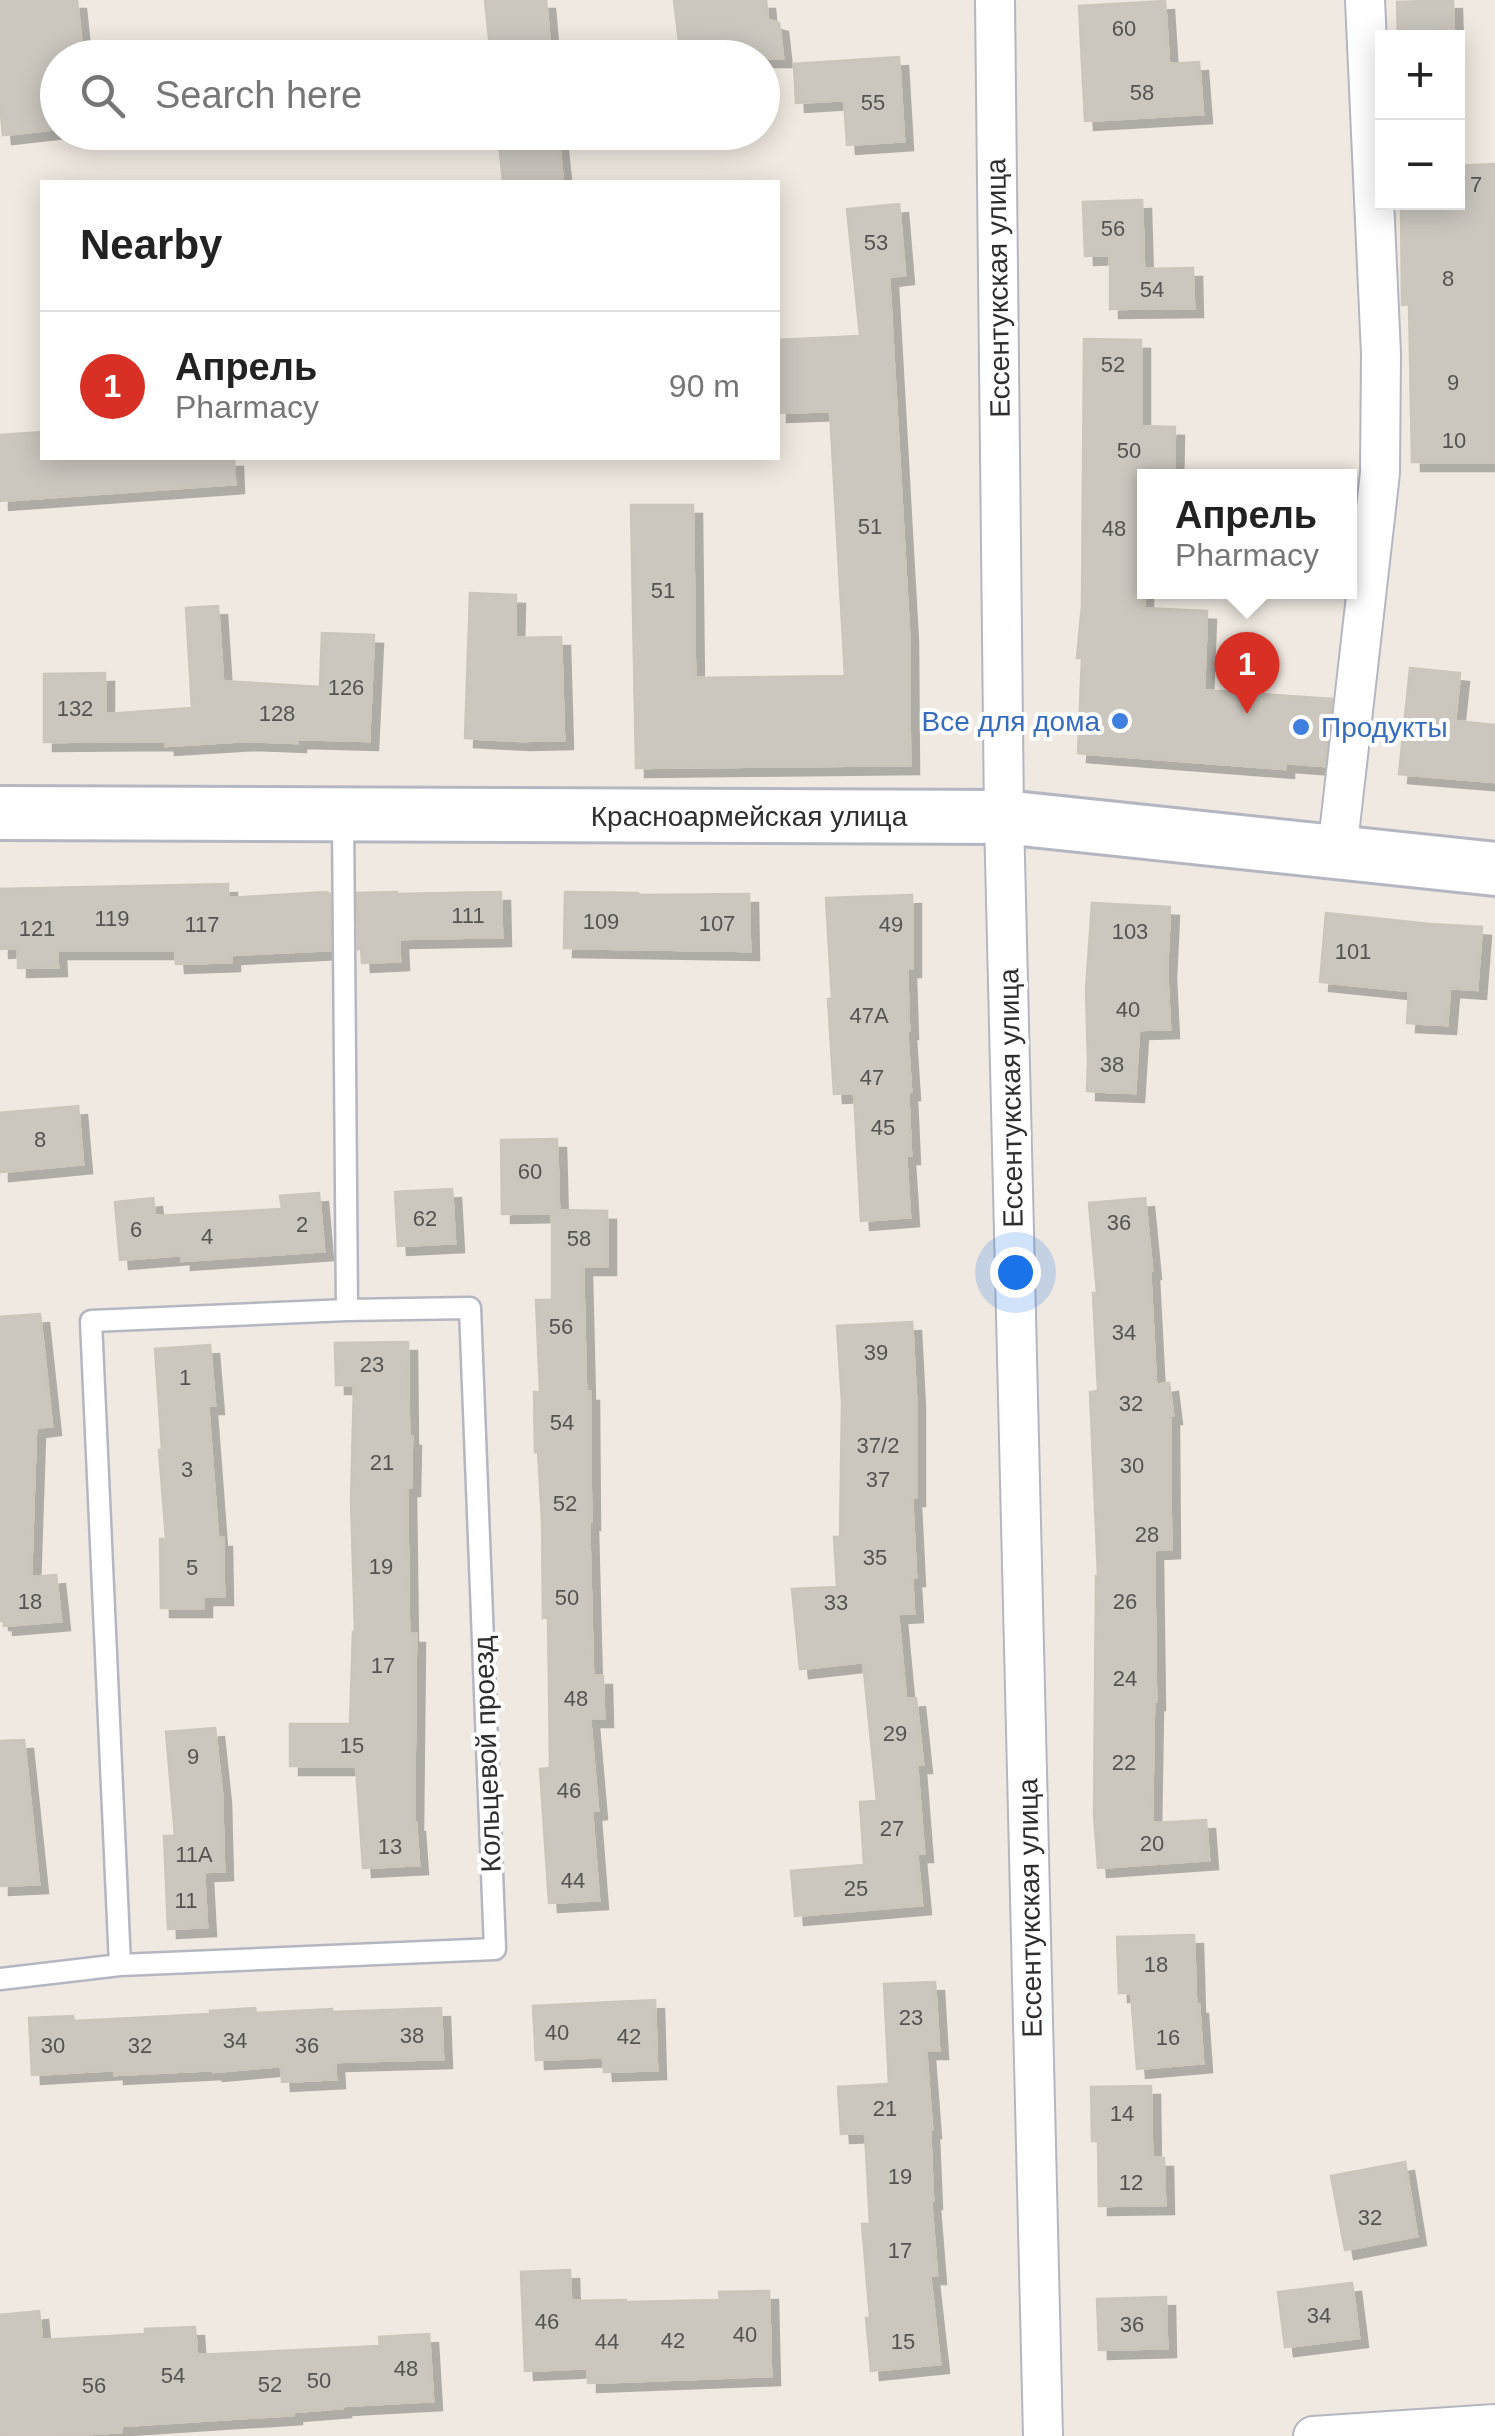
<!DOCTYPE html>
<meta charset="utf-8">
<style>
body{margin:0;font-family:Arial,sans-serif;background:#f6f6f6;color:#222}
.controls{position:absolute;right:30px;top:30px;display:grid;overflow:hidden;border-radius:0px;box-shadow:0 5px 25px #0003}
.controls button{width:90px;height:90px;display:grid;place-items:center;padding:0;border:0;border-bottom:2px solid #e0e0e0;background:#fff;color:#222;font:50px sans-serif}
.you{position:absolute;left:1015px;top:1272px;width:35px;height:35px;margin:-25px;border:8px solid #fff;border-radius:50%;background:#1a73e8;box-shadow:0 0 0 15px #1a73e833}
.badge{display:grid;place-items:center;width:65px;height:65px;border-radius:50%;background:#d93025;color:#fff;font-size:32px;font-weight:700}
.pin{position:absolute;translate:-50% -82px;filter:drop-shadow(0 2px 5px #0008)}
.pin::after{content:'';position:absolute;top:52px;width:35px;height:30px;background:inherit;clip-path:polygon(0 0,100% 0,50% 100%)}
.popup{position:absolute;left:1137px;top:469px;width:220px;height:130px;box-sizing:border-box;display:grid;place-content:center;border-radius:0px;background:#fff;filter:drop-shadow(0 2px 8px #0005);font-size:32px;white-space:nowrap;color:#767676}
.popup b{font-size:38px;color:#222}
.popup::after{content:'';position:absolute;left:50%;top:100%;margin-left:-20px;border:20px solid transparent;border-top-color:#fff}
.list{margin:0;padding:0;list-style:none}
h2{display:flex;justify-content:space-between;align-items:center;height:130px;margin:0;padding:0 40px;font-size:42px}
h2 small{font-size:32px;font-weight:400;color:#767676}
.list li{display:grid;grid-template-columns:65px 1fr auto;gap:30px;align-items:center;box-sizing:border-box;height:150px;padding:0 40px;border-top:2px solid #e0e0e0}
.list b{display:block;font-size:38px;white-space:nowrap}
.list p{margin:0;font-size:32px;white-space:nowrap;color:#767676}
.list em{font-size:32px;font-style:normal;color:#767676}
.icon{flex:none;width:55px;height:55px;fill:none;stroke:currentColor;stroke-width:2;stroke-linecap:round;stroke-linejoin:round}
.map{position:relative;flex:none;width:1495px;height:2436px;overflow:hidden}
.search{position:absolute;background:#fff;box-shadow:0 5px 25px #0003;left:40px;top:40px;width:740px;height:110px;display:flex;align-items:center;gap:25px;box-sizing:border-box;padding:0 35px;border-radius:55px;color:#767676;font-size:38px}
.panel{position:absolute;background:#fff;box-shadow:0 5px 25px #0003;left:40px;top:180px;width:740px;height:280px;border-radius:0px}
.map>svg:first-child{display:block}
.building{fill:#cbc7bf;stroke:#cbc5ba;stroke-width:2.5;filter:url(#shadow)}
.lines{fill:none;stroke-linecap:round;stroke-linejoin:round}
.lane-casing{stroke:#b4b7c1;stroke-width:25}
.street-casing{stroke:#b4b7c1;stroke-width:42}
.secondary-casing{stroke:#b4b7c1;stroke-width:58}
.lane{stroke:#fff;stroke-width:20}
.street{stroke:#fff;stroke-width:38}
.secondary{stroke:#fff;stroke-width:52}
.shop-dot{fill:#3f7fe0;stroke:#fff;stroke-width:4}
.labels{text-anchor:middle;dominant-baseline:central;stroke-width:8;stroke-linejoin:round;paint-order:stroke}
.number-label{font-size:22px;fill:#555452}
.street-label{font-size:28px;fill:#2e2e2e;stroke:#fff}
.shop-label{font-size:28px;fill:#366cbe;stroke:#fff;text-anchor:end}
</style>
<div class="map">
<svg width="1495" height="2436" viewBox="0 0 1495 2436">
<defs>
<filter id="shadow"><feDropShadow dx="9" dy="9" stdDeviation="0" flood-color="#0004"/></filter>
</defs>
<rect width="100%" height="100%" fill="#efe9e1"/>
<path class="building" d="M0 0H77L83 58H58V129L3 135 0 104Z
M485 0H546L551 58H491Z
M674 0H766L768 20 779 23 783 58H681Z
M1453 0 1454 38H1398L1397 2Z
M1165 1 1169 64 1199 62 1203 114 1085 121 1079 6Z
M899 57 904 141 847 145 844 100 796 103 794 64Z
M498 132H558L563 182H503Z
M1495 164V462H1412L1409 304 1402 305 1401 202H1458V166Z
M1142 200 1144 269 1193 268 1194 308 1110 309V255L1085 256 1083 202Z
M899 204 905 275 889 277 909 633 910 765 636 768 631 505H693L695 678 845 676 830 411 778 413V340L860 336 847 209Z
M1084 339 1141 340V426L1175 427 1174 476 1144 475V608L1207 611 1204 690 1332 699 1324 766 1285 763V769L1078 753 1082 658H1077L1082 605Z
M42 432V458H234L235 484 0 501V435Z
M470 593 516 595 515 638 561 637 564 740 521 741 465 738Z
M218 606 223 681 320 687 322 633 374 635 369 741 297 739V743L246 741 166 746V741L44 742V674L105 673V714L192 708 186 608Z
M1410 668 1460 673 1455 721 1495 725V782L1399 774Z
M228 884V898L326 892 330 894V950L231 955V962L176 964 175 950H57L58 967 18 968V948L0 949V889Z
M397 892V894L501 892 502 937 399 939 400 961 362 963 361 948 358 949 357 893Z
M565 892 638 893V895L749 894 750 951 564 948Z
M912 895V968H907L909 1030H907L911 1091H908L911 1155H906L910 1217 861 1221 854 1093 834 1094 828 999H832L826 898Z
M1092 903 1170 907 1167 970 1170 1029 1139 1030 1135 1093 1087 1091 1088 1062 1086 990Z
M1326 913 1430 924 1482 927 1477 990 1450 988 1447 1025 1407 1023 1409 991 1320 982Z
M78 1106 83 1164 0 1172V1113Z
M557 1139 559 1210 607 1211V1266H583L586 1392H590L591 1521H589L593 1676H603L604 1718H590L598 1810 592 1811 599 1900 549 1903 540 1769 550 1768 548 1617 543 1618 542 1522 538 1452H535L534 1392H540L536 1300H552V1213L502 1214 501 1140Z
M452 1189 455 1243 398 1246 395 1192Z
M319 1193 324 1251 182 1261V1255L120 1260 115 1202 153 1198 155 1216 282 1209 280 1196Z
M1145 1198 1152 1270H1150L1156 1385 1169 1383 1173 1415H1170L1171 1549 1154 1550 1156 1701H1154L1152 1823 1206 1820 1209 1860 1098 1868 1094 1815 1096 1576H1098L1090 1392 1098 1391 1093 1293H1097L1089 1203Z
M40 1314 52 1426 36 1428 31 1577 56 1575 61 1621 4 1626V1621H0V1317Z
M912 1322 916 1399V1497H912L916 1577H912L914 1613 898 1614 906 1699 916 1698 923 1764H917L924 1853H917L922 1905 795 1916 791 1871 864 1865 860 1802 877 1801 863 1662 800 1669 792 1589 837 1587 834 1537H840L842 1402 837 1326Z
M408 1342 409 1437H412L411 1487H407L409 1634H416L414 1823H416L419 1865 363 1868 356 1766H290V1724H350L353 1632H355L351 1501 354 1385H336L335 1343Z
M210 1345 215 1405H208L218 1538H223L224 1596H203V1608H161L160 1539H166L159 1450H162L155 1349Z
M215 1728 222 1794 224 1871 204 1872 207 1927 168 1929 164 1836H175L166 1732Z
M24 1740 39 1884 0 1886V1741Z
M1194 1935 1196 2005H1199L1203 2063 1137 2069 1131 1993H1119L1117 1937Z
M935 1982 939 2050H926L932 2129H930L933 2200H931L937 2275H930L940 2364 871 2371 866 2318H870L862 2224H870L865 2133 841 2134 838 2087 889 2084 884 1984Z
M655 2000 657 2070 604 2072 603 2057 536 2060 533 2006Z
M255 2008 256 2013 332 2009V2012L441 2008 443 2059 335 2062 336 2079 282 2082 281 2066 214 2072V2070L115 2075V2070L32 2075 29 2018 73 2016 74 2021 210 2014V2011Z
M1151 2086 1152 2158H1164L1165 2205 1099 2206 1098 2141H1092L1091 2087Z
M1405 2162 1417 2236 1345 2250 1331 2176Z
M570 2270 571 2301 626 2300V2302L720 2300 719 2292 769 2291 771 2376 588 2383V2368L525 2371 521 2272Z
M1352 2283 1359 2338 1285 2347 1278 2292Z
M1166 2297 1167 2348 1099 2350 1097 2299Z
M39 2311 42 2340 145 2334V2329L195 2327 197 2355 380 2346 379 2337 429 2334 433 2401 342 2406V2408L293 2412V2415L121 2426V2432L58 2436H0V2315Z"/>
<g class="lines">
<g class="lane-casing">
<path id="lane" d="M343 816 347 1310
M0 1979 120 1965 91 1321 347 1310 470 1308 495 1949 120 1965"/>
</g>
<g class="street-casing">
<path id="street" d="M995 0 1004 817 1043 2436
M1337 852 1380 473 1381 354 1365 0
M1313 2436 1495 2424"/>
</g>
<g class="secondary-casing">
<path id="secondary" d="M0 813 1004 817 1495 869"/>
</g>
<use href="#lane" class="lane"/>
<use href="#street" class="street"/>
<use href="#secondary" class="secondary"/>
</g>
<g class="shop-dot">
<circle cx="1120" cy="721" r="10"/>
<circle cx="1301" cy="727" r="10"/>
</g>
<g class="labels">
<g class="number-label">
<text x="1124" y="28">60</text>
<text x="1142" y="92">58</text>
<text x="873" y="102">55</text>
<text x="1476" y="184">7</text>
<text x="1113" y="228">56</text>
<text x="876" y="242">53</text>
<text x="1448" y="278">8</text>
<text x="1152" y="289">54</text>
<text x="1113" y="364">52</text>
<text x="1453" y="382">9</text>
<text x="1454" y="440">10</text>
<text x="1129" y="450">50</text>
<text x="870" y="526">51</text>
<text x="1114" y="528">48</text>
<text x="663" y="590">51</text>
<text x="346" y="687">126</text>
<text x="75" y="708">132</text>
<text x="277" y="713">128</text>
<text x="468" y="915">111</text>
<text x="112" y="918">119</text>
<text x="601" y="921">109</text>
<text x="717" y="923">107</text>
<text x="202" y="924">117</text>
<text x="891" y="924">49</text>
<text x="37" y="928">121</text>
<text x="1130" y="931">103</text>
<text x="1353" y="951">101</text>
<text x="1128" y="1009">40</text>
<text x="869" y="1015">47А</text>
<text x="1112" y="1064">38</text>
<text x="872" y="1077">47</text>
<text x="883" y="1127">45</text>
<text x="40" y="1139">8</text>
<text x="530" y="1171">60</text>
<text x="425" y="1218">62</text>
<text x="1119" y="1222">36</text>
<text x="302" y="1224">2</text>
<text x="136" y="1229">6</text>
<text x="207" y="1236">4</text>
<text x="579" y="1238">58</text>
<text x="561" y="1326">56</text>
<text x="1124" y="1332">34</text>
<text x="876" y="1352">39</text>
<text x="372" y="1364">23</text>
<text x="185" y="1377">1</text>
<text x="1131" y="1403">32</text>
<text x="562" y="1422">54</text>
<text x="878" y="1445">37/2</text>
<text x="382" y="1462">21</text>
<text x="1132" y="1465">30</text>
<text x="187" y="1469">3</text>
<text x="878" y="1479">37</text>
<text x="565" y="1503">52</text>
<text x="1147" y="1534">28</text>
<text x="875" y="1557">35</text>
<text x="381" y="1566">19</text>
<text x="192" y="1567">5</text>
<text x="567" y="1597">50</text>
<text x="30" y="1601">18</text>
<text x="1125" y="1601">26</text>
<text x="836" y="1602">33</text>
<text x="383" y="1665">17</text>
<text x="1125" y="1678">24</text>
<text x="576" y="1698">48</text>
<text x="895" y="1733">29</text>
<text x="352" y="1745">15</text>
<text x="193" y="1756">9</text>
<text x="1124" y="1762">22</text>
<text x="569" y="1790">46</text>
<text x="892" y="1828">27</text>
<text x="1152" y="1843">20</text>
<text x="390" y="1846">13</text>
<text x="194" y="1854">11А</text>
<text x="573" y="1880">44</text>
<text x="856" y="1888">25</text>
<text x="186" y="1900">11</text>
<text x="1156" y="1964">18</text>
<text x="911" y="2017">23</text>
<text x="557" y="2032">40</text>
<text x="412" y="2035">38</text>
<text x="629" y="2036">42</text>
<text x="1168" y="2037">16</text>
<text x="235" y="2040">34</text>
<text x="53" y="2045">30</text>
<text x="140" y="2045">32</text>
<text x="307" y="2045">36</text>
<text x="885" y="2108">21</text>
<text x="1122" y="2113">14</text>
<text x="900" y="2176">19</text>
<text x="1131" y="2182">12</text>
<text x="1370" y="2217">32</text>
<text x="900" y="2250">17</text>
<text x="1319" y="2315">34</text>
<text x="547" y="2321">46</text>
<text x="1132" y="2324">36</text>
<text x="745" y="2334">40</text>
<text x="673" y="2340">42</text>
<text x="607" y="2341">44</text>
<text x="903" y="2341">15</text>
<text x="406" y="2368">48</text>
<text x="173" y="2375">54</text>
<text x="319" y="2380">50</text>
<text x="270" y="2384">52</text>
<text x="94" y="2385">56</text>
</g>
<g class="street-label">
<text transform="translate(998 288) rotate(-91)">Ессентукская улица</text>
<text x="749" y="816">Красноармейская улица</text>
<text transform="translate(1011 1098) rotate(-91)">Ессентукская улица</text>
<text transform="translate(487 1754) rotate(-92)">Кольцевой проезд</text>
<text transform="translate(1030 1908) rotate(-91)">Ессентукская улица</text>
</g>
<g class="shop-label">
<text x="1100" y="721">Все для дома</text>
<text x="1321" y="727" text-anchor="start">Продукты</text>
</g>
</g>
</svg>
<div class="controls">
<button>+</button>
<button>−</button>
</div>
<div class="you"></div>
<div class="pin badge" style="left:1247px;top:714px">1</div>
<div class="popup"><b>Апрель</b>Pharmacy</div>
<div class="search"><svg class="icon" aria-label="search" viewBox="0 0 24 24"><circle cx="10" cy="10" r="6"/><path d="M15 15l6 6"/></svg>Search here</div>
<section class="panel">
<h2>Nearby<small></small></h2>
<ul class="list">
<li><span class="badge">1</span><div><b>Апрель</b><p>Pharmacy</p></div><em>90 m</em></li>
</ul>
</section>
</div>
